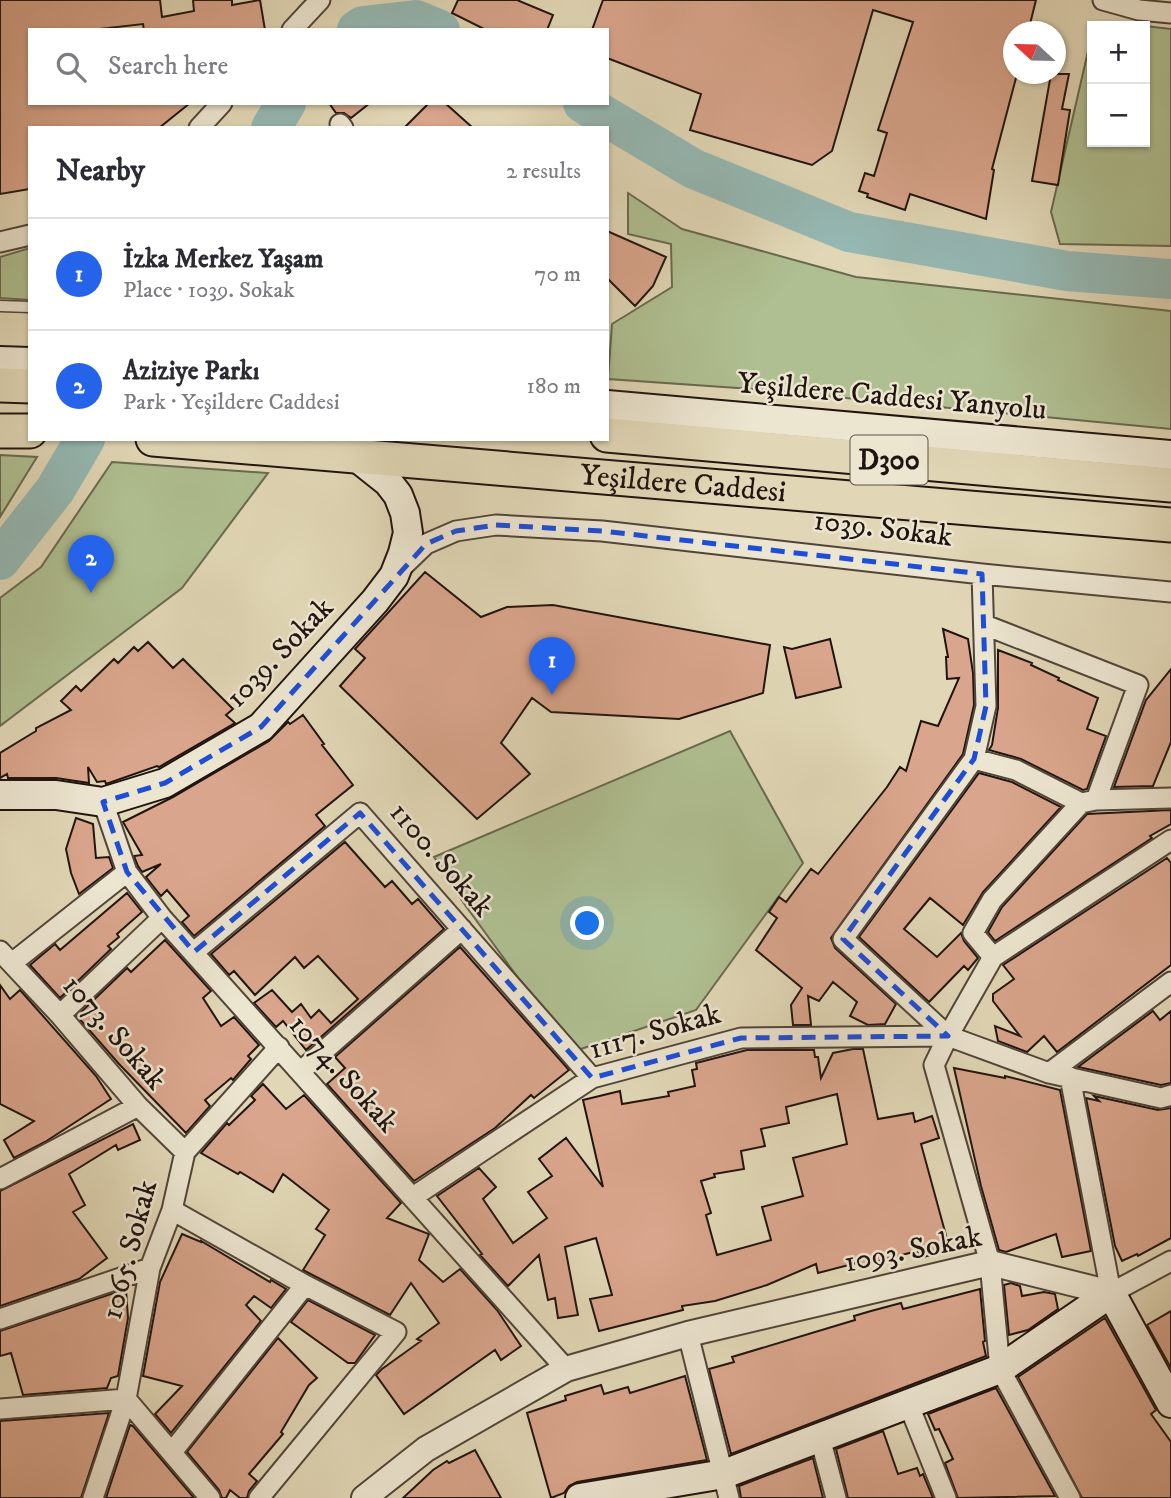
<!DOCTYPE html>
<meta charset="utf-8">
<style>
body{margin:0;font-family:"IM FELL DW Pica",serif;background:#f7f7f7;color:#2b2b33}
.controls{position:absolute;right:21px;top:21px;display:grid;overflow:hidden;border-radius:0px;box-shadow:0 2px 5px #0004}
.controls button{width:63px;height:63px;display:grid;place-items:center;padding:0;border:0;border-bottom:2px solid #e1e1e2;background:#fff;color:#2b2b33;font:35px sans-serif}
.compass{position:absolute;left:1003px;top:21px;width:63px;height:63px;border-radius:50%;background:#fff;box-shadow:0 2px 5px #0004;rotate:292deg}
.you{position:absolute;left:588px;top:924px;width:24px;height:24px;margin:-18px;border:5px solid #fff;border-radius:50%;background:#1a73e8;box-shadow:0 0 0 10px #1a73e833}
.badge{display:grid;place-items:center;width:46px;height:46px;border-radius:50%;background:#2563eb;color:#fff;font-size:23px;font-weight:700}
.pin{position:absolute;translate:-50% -58px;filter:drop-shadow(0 2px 4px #0008)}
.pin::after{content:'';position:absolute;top:37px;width:24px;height:21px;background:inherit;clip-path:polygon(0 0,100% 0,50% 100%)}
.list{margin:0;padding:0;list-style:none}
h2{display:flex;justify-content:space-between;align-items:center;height:91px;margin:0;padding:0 28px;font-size:30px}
h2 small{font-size:23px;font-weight:400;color:#7c7c81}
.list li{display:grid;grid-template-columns:46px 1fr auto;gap:21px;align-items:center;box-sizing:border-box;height:112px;padding:0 28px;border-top:2px solid #e1e1e2}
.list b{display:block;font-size:26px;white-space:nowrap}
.list p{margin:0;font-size:23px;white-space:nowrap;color:#7c7c81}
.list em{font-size:23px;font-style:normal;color:#7c7c81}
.icon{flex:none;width:38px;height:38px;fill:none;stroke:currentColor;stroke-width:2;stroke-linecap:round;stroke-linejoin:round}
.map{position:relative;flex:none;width:1171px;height:1498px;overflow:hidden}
.search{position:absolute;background:#fff;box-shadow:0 2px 5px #0004;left:28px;top:28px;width:581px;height:77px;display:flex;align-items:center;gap:18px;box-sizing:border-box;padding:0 24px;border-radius:0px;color:#7c7c81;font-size:26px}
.panel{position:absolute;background:#fff;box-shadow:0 2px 5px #0004;left:28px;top:126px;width:581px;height:315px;border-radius:0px}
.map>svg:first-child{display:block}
.green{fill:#afbf91;stroke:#686a50;stroke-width:2}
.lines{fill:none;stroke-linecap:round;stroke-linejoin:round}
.river{stroke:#95b8b3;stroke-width:40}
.building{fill:#d9a58c;stroke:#211410;stroke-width:2;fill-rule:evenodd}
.service-casing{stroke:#51453a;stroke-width:13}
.minor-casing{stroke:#51453a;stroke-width:23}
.tertiary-casing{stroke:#51453a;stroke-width:28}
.secondary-casing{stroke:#211410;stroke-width:32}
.trunk-casing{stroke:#211410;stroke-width:37}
.service{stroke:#ece5d0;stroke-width:10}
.minor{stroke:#ece5d0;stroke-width:19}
.tertiary{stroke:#ece5d0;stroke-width:24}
.secondary{stroke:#ece5d0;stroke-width:28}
.trunk{stroke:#e1d7b6;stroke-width:33}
.marked{fill:none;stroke:#1d4ed8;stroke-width:5;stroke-dasharray:14 9;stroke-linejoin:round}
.labels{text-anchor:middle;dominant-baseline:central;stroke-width:5;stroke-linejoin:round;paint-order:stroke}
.shield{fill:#ece5d0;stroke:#5e534a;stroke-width:2}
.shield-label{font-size:28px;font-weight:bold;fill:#211410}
.street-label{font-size:30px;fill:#211410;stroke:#ece5d0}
</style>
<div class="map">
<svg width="1171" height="1498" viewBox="0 0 1171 1498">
<rect width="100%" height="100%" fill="#e1d7b6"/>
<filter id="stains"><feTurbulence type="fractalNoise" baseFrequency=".00286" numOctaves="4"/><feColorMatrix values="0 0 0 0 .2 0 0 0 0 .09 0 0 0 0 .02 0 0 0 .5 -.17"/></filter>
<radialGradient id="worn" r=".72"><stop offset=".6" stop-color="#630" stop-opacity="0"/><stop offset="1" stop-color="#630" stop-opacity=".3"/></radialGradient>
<path class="green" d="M1145 26 1171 29V246L1060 244 1051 212 1092 34V142H1145Z
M628 193 682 229 856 277 1171 311V429L752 389 608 379 612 324 672 287 671 244 628 234Z
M30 248V300L0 298V257Z
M0 455 37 457 0 517Z
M112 462 268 473 182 588 0 726V598L41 567Z
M730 731 803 863 696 1010 572 1052 465 905 434 857Z"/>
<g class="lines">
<path class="river" d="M357 30 363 26 416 20 440 30
M583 103 694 169 849 232 1067 271 1171 279
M271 128 286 103
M0 560 55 490 85 439"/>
</g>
<path class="building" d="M0 0H160L162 17 194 11 193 0H232V5L260 0 265 30H144L143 24 91 30H30V103H190L159 128H30V189L0 194Z
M458 0H517L553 15 547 30H486L452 13Z
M603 0H1036L1028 32H1013V74H1017L992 169 994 170 986 219 910 194 905 210 867 197 868 194 859 191 865 173 874 176 887 133 878 130 913 22 873 10 832 151 812 165 690 130 701 94 607 58V30H592Z
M1051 74H1069L1062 109 1070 110 1058 185 1032 181Z
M329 103H370L351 118 344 113H336Z
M429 103H445L473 128H404Z
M607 231 666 257 653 286 635 306 607 278Z
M425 572 481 617 507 607 553 605 770 645 763 693 679 719 551 712 532 698 501 743 530 774 477 819 340 686 365 658 355 649Z
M943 629 968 639 973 673 974 705 963 754 831 938 835 948 896 1004 885 1024 868 1025 850 1016 857 1002 833 982 819 1001 808 996 811 1025H793L791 1005 802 988 756 950 777 918 769 912 779 897 786 902 811 869 818 874 887 787 900 767 906 771 921 721 938 726 959 678 947 679 946 657H948Z
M830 639 841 687 796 698 784 647 792 649Z
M148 642 173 668 183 659 233 709 226 715 235 723 159 767 157 766 106 784 105 781 97 782 88 767 89 783 56 778H8L7 774 0 778V753L36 731V728L71 710 61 701 76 686 81 691 114 659 118 663 134 647 138 651Z
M998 650 1032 663 1031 665 1059 678 1058 680 1098 698 1087 729 1106 736 1087 789 1083 790 1021 759 989 750 992 745 998 708Z
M1171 669V742L1153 786 1114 787 1146 700Z
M303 715 324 744 322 745 353 785 316 815 325 826 194 936 182 922 189 916 167 890 161 896 146 877 161 864 142 872 138 866 134 856 142 855 123 822 173 797 269 741 288 722 290 724Z
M979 773 1012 782 1061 807 983 892 963 925 930 898 904 929 937 957 961 933 964 941 978 958 968 970 964 966 929 1002 859 937Z
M1171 810V824L1150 836 1152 838 995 941 988 932 1002 907 1087 814Z
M76 818 93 824 96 858 109 857 113 868 79 894 71 873 66 849Z
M345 842 385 887 392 881 412 904 418 899 444 929 306 1050 283 1021 276 1027 254 1003 272 990 292 1012 301 1004 311 1018 319 1010 331 1023 358 999 318 956 304 968 295 957 255 995 234 971 229 975 211 954Z
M1167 858 1171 863V965L1057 1052 1044 1036 1027 1052 998 1041 995 1026 1020 1036 993 1001V994L1014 979 1003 965Z
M127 893 142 912 117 934 119 937 108 946 111 949 60 998 30 965 55 944 60 950Z
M165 940 211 991 203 998 221 1026 234 1017 259 1045 248 1056 251 1059 233 1080 231 1078 205 1100 210 1106 186 1133 119 1064 77 1016 127 968 131 972Z
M460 947 569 1070 534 1098 531 1095 495 1128 414 1181 327 1084 345 1068 335 1057Z
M0 985 10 999 20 990 96 1076 111 1099 45 1142 14 1158 4 1140 34 1121 0 1104Z
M1153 1011 1160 1020 1171 1011V1083L1161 1085 1078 1067Z
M853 1049H863L878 1119 913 1113 915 1122 932 1116 939 1138 921 1144 950 1250 919 1258 917 1251 860 1266V1262L818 1273 816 1264 767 1285 715 1301 682 1306 683 1310 599 1331 590 1299 612 1295 596 1238 565 1247 578 1315 558 1318 555 1298 548 1300 539 1255 508 1286 480 1255 482 1254 437 1196 479 1168 496 1187 483 1199 513 1243 547 1218 528 1192 552 1176 539 1159 566 1138 603 1187 583 1100 620 1091 622 1104 669 1096 668 1092 695 1086 692 1070 697 1069 696 1063 747 1050H814L815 1057H818L821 1078 833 1053ZM837 1094 847 1144 793 1158 803 1196 762 1207 771 1240 717 1255 706 1215 711 1213 701 1181 715 1177 714 1174 744 1169 741 1151 765 1146 761 1129 789 1123 786 1107Z
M954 1068 1005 1078V1076L1060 1090 1091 1251 1062 1257 1056 1234 1006 1252 999 1250 981 1186Z
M263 1084 286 1109 304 1095 401 1203 387 1218 429 1234 419 1260 443 1282 460 1269 497 1310 521 1346 501 1360 495 1350 404 1414 376 1375 382 1369 421 1341 417 1339 439 1323 411 1283 390 1315 303 1270 325 1235 316 1229 329 1210 283 1174 273 1192 240 1172 238 1174 201 1153 227 1123 229 1125 255 1100 251 1096Z
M1094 1096 1158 1110 1171 1108V1238L1138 1256 1137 1254 1122 1261 1115 1246 1086 1098 1099 1101Z
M133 1124 140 1140 118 1150 116 1145 69 1174 85 1205 73 1212 107 1258 79 1279 0 1306V1191Z
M182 1234 201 1242V1241L270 1282 271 1280 286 1289 271 1308 254 1296 246 1305 261 1321 171 1433 155 1414 182 1386 143 1376 160 1282Z
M1011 1283 1020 1286 1022 1296 1044 1292 1055 1294 1058 1309 1028 1330 1009 1335 1004 1285Z
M126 1289 128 1318 118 1376 111 1378 107 1388 23 1395 11 1353 0 1356V1331Z
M980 1289 985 1341 983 1342 986 1356 731 1454 709 1369 734 1362 732 1357 855 1320 854 1316 871 1311 901 1303 903 1309Z
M308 1300 375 1335 355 1363H348L291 1322Z
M1171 1311V1368L1147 1325Z
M1105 1318 1156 1410 1151 1414 1171 1442V1498H1082L1018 1377Z
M278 1338 317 1378 309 1385 281 1432 283 1434 249 1474 257 1481 249 1491 247 1498H240L230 1490 226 1498H222L219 1490 187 1452Z
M685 1376 707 1460 577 1482 569 1486 564 1493 551 1498 527 1413 566 1400 565 1396 601 1385 604 1394 628 1387 630 1393Z
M996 1388 1055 1496 958 1498 945 1463 953 1459 939 1429 935 1430 928 1414Z
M109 1413 81 1498H0V1421Z
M130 1425 133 1426 194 1498H106Z
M883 1431 898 1474 917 1468 920 1476 923 1474 933 1498H848L836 1449Z
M475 1450 501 1498H403L433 1470 447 1461 449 1463Z
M813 1458 823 1498H741L739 1486Z"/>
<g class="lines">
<g class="service-casing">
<path id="service" d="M0 306 30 307"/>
</g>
<g class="minor-casing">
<path id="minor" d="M1103 0 1139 10 1171 13
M292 30 320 0
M340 124 343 128
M199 128 222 103
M0 242 30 235
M399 570 426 544 456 531 496 525 602 531 982 574 1171 592
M982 574 986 706 974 759 843 939 948 1036 1049 1073 1161 1098 1171 1095
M974 759 1016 770 1081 803 1096 800 1138 685 985 625
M1096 800 1171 798
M103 802 127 872 162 918 566 1369
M0 951 60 1015 138 1106 185 1152
M194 952 360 813 592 1078
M993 957 973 933 992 900 1081 803
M12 963 127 872
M60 1015 162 918
M301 1071 462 929
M1049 1073 1171 982
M1070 1077 1111 1293 1171 1261
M0 1179 138 1106
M413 1197 592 1078 741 1038 948 1036
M172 1210 305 1285 396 1332 259 1498
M0 1319 150 1268
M688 1334 729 1498
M908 1403 946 1498
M0 1409 126 1399 210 1498
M820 1438 836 1498
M172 1452 305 1285
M93 1498 126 1399 150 1268 172 1210 185 1152 279 1047
M1070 1498 1000 1369 990 1263 934 1065 948 1036 993 957 1171 840"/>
</g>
<g class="tertiary-casing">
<path id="tertiary" d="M364 1498 426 1449 566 1369 688 1334 990 1263 1111 1293"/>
</g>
<g class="secondary-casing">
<path id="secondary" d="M0 361 30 362
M607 405 1171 455
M0 795H56L103 802 165 783 261 727 375 601 394 576 403 553 408 533 405 513 398 495 388 482 354 455
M580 1498 724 1474 1000 1369 1111 1293 1171 1403"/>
</g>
<g class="trunk-casing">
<g id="trunk">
<path d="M0 385 30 386"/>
<path d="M0 431H30"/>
<path d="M607 435 1171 485"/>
<path id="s1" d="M153 439 1171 525"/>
</g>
</g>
<use href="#service" class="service"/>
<use href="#minor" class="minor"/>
<use href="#tertiary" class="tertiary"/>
<use href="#secondary" class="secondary"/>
<use href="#trunk" class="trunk"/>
</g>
<path class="marked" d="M496 525 602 531 982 574 986 706 974 759 843 939 948 1036 741 1038 592 1078 360 813 194 952 127 872 103 802 165 783 261 727 426 544 456 531Z"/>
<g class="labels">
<rect class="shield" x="850.5" y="435.5" width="77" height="49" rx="5"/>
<g class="shield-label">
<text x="889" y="460">D300</text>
</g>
<g class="street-label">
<text transform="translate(892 397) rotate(5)">Yeşildere Caddesi Yanyolu</text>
<text stroke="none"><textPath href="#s1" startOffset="532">Yeşildere Caddesi</textPath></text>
<text transform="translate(883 529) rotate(7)">1039. Sokak</text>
<text transform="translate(280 653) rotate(-46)">1039. Sokak</text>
<text transform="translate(441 860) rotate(49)">1100. Sokak</text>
<text transform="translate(655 1032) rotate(-16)">1117. Sokak</text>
<text transform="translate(114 1033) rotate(49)">1073. Sokak</text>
<text transform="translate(343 1074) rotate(48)">1074. Sokak</text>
<text transform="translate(130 1250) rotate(-75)">1065. Sokak</text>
<text transform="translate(913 1250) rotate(-11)">1093. Sokak</text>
</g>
</g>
<rect width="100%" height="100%" filter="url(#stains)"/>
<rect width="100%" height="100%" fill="url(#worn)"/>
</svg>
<div class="controls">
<button>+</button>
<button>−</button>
</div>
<svg class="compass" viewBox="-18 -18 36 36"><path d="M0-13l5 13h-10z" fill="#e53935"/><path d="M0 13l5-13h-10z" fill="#7c7c81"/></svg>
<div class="you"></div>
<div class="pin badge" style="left:552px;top:695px">1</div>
<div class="pin badge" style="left:91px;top:593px">2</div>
<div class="search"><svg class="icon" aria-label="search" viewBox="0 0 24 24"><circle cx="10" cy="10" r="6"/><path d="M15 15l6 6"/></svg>Search here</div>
<section class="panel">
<h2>Nearby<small>2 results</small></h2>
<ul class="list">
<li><span class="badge">1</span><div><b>İzka Merkez Yaşam</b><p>Place · 1039. Sokak</p></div><em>70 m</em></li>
<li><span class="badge">2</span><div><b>Aziziye Parkı</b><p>Park · Yeşildere Caddesi</p></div><em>180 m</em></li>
</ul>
</section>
</div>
